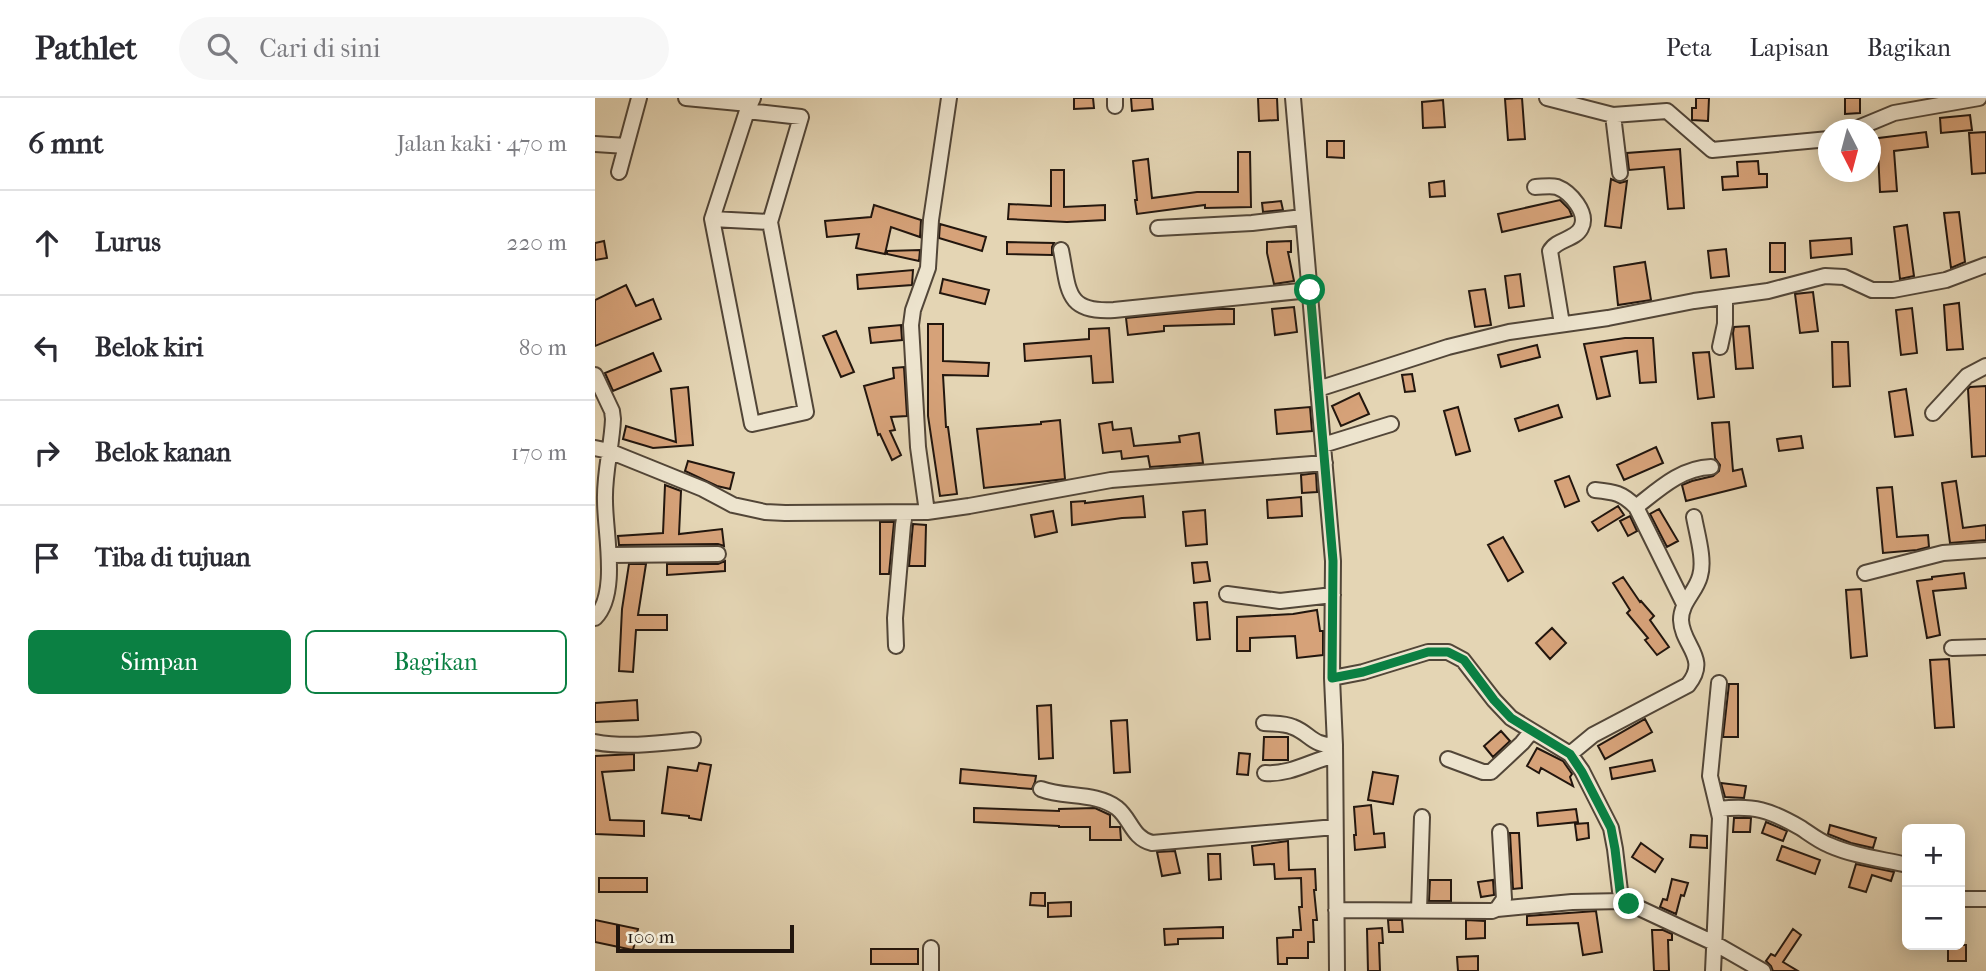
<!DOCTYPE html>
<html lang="id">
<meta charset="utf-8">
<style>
body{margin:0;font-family:"IM FELL French Canon",serif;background:#f7f7f7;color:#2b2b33}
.controls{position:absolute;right:21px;bottom:21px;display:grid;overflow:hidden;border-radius:10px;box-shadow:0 4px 18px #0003}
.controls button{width:63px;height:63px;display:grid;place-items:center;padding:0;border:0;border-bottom:2px solid #e1e1e2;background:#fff;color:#2b2b33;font:35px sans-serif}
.compass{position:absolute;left:1223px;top:21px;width:63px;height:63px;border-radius:50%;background:#fff;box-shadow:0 4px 18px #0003;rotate:174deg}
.scale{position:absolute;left:21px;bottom:18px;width:178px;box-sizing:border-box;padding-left:7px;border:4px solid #22160e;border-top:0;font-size:19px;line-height:24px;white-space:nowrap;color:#22160e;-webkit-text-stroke:5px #ede4ce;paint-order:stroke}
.stop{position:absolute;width:21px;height:21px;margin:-16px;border:5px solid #0b8043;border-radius:50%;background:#fff}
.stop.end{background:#0b8043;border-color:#fff;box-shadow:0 2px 7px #0008}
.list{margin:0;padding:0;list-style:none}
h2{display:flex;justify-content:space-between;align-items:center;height:91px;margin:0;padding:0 28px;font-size:30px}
h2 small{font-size:23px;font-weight:400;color:#7c7c81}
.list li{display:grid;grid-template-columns:46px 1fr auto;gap:21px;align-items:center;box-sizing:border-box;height:105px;padding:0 28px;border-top:2px solid #e1e1e2}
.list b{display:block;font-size:26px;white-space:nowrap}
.list em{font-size:23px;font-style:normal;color:#7c7c81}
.actions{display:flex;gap:14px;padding:21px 28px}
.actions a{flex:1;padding:16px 0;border:2px solid #0b8043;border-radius:10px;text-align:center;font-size:24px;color:#0b8043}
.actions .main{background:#0b8043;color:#fff}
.icon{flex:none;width:38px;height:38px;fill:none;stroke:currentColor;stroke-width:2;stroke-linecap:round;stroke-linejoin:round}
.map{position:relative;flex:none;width:1391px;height:873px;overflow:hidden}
header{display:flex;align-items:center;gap:42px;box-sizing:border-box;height:98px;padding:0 35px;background:#fff;border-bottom:2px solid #e1e1e2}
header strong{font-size:33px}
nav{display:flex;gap:38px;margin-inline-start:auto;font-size:24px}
.search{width:490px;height:63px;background:#f7f7f7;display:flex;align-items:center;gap:18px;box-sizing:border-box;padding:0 24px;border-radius:38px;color:#7c7c81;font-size:26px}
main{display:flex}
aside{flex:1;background:#fff}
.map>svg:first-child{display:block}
.building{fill:#d6a279;stroke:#22160e;stroke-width:2}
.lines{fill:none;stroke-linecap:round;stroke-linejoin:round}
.minor-casing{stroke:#524638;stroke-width:18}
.minor{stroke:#ede4ce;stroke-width:14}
.route{stroke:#0b8043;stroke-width:9}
</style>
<header>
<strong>Pathlet</strong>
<div class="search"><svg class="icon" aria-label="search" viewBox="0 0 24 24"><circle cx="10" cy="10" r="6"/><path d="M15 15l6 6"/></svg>Cari di sini</div>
<nav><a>Peta</a><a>Lapisan</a><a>Bagikan</a></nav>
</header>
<main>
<aside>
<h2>6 mnt<small>Jalan kaki · 470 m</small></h2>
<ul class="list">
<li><svg class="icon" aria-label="ahead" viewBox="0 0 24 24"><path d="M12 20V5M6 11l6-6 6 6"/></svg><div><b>Lurus</b></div><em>220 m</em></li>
<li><svg class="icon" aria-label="left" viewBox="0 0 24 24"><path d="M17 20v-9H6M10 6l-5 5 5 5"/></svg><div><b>Belok kiri</b></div><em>80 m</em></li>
<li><svg class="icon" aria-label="right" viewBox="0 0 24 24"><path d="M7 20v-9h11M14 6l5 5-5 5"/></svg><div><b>Belok kanan</b></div><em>170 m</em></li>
<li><svg class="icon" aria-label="arrive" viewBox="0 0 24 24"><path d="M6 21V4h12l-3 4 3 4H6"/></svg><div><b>Tiba di tujuan</b></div></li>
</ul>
<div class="actions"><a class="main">Simpan</a><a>Bagikan</a></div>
</aside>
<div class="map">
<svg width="1391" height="873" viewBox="0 0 1391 873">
<rect width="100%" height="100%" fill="#e4d5b4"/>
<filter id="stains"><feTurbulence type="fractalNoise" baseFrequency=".00286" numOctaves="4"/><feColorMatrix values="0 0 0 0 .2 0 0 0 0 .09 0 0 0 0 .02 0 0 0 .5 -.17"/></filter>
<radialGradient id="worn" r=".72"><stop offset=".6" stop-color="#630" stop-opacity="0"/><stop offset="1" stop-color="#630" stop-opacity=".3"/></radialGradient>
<path class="building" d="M479 0H498L499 10 479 11Z
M536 0H557L558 11 537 13Z
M663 0H682L683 22 664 23Z
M927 0 930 41 913 42 910 1Z
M1101 0H1114L1113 23 1097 22V10H1101Z
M1250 0H1265V15L1250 16Z
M848 2 850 29 828 30 827 4Z
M1375 17 1377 32 1346 35 1345 20Z
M1331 34 1333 49 1299 53 1302 93 1285 94 1283 54 1276 55V41Z
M1391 34V75L1377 76 1374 35Z
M732 43H749V60L732 59Z
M1085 51 1089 110 1073 111 1069 69 1034 72 1032 55Z
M643 54H655L656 109 610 110V107L542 116 540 102H542L538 63 553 61 557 100 602 94H643Z
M1163 63 1164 76H1172V89L1128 92 1127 79 1143 78 1142 64Z
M456 72H469V109L510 107V122L472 124 413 121 414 106 456 108Z
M1016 81 1025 85 1032 83 1026 130 1010 128Z
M849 83 850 98 835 99 834 85Z
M965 102 974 111 977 118 907 134 903 116Z
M686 103 688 112 668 114 667 105Z
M279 107 326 122 325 139 296 129 290 156 261 150 264 136 232 139 230 123 276 119Z
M1364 114 1370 164 1356 170 1349 115Z
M345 126 391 139 387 153 344 140Z
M1312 127 1319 178 1305 181 1299 129Z
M1256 140 1257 156 1216 160 1215 143Z
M9 143 12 160 0 162V145Z
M696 143V154H693L699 183 679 186 672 155V144Z
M412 144 459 145 457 149V157L412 156Z
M1175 145H1190V174H1175Z
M1131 151 1134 178 1116 180 1113 153Z
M325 152 324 163 292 156V153Z
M1050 164 1056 202 1023 207 1019 169Z
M318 172 317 187 263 191 262 177Z
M925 176 929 208 914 210 910 178Z
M348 181 394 192 390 206 345 195Z
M31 187 41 208 58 201 66 221 0 248V202Z
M890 191 896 227 880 229 874 193Z
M1218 194 1223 233 1205 235 1200 196Z
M1364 205 1368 251 1352 252 1349 207Z
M699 209 702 234 680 237 677 211Z
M1317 210 1322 255 1306 257 1301 212Z
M622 211H639V226L569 228V233L533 237 531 220Z
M333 226H348V263L394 265 393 278 348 277 351 329H353L362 396 345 398 333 318Z
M306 227 307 242 276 245 274 230Z
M1154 228 1158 270 1141 271 1138 235 1139 229Z
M514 230 518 284 498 285 496 258 430 263 429 246 494 241V231Z
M241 233 259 274 246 279 228 238Z
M1030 240H1058L1061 284 1045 285 1042 253 1006 259 1015 298 1002 301 989 246Z
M1237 244H1253L1255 288 1238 289Z
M942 247 945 259 906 269 903 257Z
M1114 254 1119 299 1103 301 1098 255Z
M58 255 66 273 18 293 10 275Z
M309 269 312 318 296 319 300 332 295 333 306 357 297 362 285 336 283 337 269 288 299 280 298 270Z
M817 276 820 293 810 294 807 277Z
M1391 288V358L1377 359 1373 291 1375 289Z
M93 289 98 347 58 350 28 341 31 328 81 344 76 291Z
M1311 291 1318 337 1300 339 1294 294Z
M764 295 774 316 746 328 737 308Z
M963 307 967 319 924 333 920 321Z
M715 309 717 333 682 336 680 312Z
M863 309 875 353 861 357 849 313Z
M465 322 470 381 389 390 382 331 446 326V324Z
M517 324 518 332 536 330 539 348 585 344 584 338 604 335 608 365 555 369 553 358 527 361 526 353 508 355 504 326Z
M1134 324 1138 373 1147 371 1151 388 1091 403 1087 387 1097 383 1118 378 1124 373 1125 367 1120 360 1117 325Z
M1206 338 1208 350 1184 353 1182 341Z
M1061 349 1068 365 1029 382 1022 367Z
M93 363 139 375 135 391 122 388 90 373Z
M721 375 722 394 707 395 706 377Z
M974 378 984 403 970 409 960 383Z
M1361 383 1368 430 1391 427V442L1355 445 1347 385Z
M70 387 86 393 84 436 127 431 129 448 123 446 24 447 23 438 68 435Z
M1297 389 1302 439 1333 437 1334 449 1322 452 1288 455 1282 390Z
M548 398 550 419 527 420 477 427 476 404 490 403V405Z
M706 399 707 418 673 420 672 402Z
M1023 408 1029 417 1003 433 997 424Z
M1064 411 1083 443 1072 449 1055 416Z
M610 412 612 446 591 448 588 414Z
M458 413 462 434 440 439 436 417Z
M1035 418 1042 433 1033 438 1025 423Z
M285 424H299L294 476H285Z
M318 426 331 427 330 468H314Z
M908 439 928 474 913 483 893 447Z
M130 463V473L72 477V466H123Z
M612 464 615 483 599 485 597 465Z
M34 466H51L43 517H72V532H41L38 574 24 573 27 511Z
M1369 475 1371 490 1338 493 1345 537 1332 540 1322 483 1337 481V479Z
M1028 479 1045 504 1046 503 1059 518 1055 522 1074 549 1062 557 1050 542 1053 540 1032 515 1035 512 1018 485Z
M1266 491 1272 558 1256 560 1251 492Z
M612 504 615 541 602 542 599 505Z
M722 512 725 533H728V557L702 560 700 538 655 540V553H642V519L698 516Z
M957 530 971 545 955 561 941 545Z
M1354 561 1359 629 1340 630 1335 562Z
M1134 586H1143V639H1128Z
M42 602 43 622 0 624V605Z
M456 607 458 660 444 661 442 608Z
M1050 621 1057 634 1010 661 1003 648Z
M532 622 535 674 519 675 516 623Z
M906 633 915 643 898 659 889 648Z
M669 639H693V662H668Z
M942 650 968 663 977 676 975 679 978 688 946 670 944 675 932 668Z
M644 655 655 656 653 677 642 676Z
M39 656V672L7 674 15 722 49 723V738L0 736V658Z
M1057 662 1060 673 1017 681 1015 670Z
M104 665 116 667 106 722 94 720V718L67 715 73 669 102 673Z
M366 671 441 678 440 684 437 691 365 685Z
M778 674 803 678 798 706 773 702Z
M1126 685 1151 688 1149 700 1130 699Z
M776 707 779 736 789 735 790 749 760 752 759 737H761L759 709Z
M379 710 464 713V711L500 710 515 717V729H525L526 742H495V729H464V728L379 724Z
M981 711 983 724 943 728 942 715Z
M1139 720H1156L1155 734H1138Z
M1171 724 1192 733 1188 743 1167 735Z
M993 725 994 740 982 742 980 726Z
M1235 727 1281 740 1278 750 1256 745 1233 736Z
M915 735H924L927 790 918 791Z
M1096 737 1112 738V750L1095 749Z
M693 743 694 772 720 771 721 792H719L722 822H718L719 844H713V860H692V866H683L682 840 698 839V832H706L704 809H707L706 780 680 781 679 766 659 767 657 748Z
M1046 745 1068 761 1060 774 1037 759Z
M1187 748 1225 762 1220 776 1182 762Z
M580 753 585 775 567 778 562 754Z
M613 756H625L626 781 614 782Z
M1261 766 1299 774 1296 783 1277 777 1271 794 1254 789Z
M4 780H52V794H4Z
M1077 781 1093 785 1089 798 1086 797 1081 816 1065 809 1068 801 1072 802Z
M835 782H856V803H834Z
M898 782 899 797 886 799 883 784Z
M436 795H450V808L435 807Z
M476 804V818L453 819V805Z
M1001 813 1007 854 988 857 983 825 932 827V818Z
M0 822 43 831 38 852 0 844Z
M793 822H807L808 834H794Z
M871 822 890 823V840L871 841Z
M628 829V840L583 841V846L570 847 569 831Z
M787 830 788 845H784L785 873H773L772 831Z
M1198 831 1206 837 1188 864 1203 873H1178L1176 868 1171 863 1176 856 1180 858Z
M1057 832H1068L1077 836V842H1073L1074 873H1059Z
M1353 847H1371V863H1353Z
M276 851H323V866H276Z
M883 858V873H863L862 859Z"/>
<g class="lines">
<g class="minor-casing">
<path id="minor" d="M91 0 154 6
M698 0 738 463 737 580 740 647 742 873
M952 0 1018 17 1072 13 1117 52 1234 41
M520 8V0
M152 13 206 19 175 124 211 314 157 326 117 121 152 13 158 0
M1018 17 1025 75
M1258 32 1299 15 1384 0
M0 46 31 48
M24 74 44 0
M940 89C947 89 955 87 962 89 975 94 994 115 986 130 980 142 962 141 955 153L967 226
M117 121 175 124
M563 130 657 125 708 119
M466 152C474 192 470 215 519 212L715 192
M1125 249 1130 226V199
M0 277 17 313 18 321C17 348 9 375 10 403 10 435 24 496 0 520
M723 291 853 249 914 234 1013 220 1099 203 1173 193 1230 178 1249 179 1277 192H1298L1351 182 1391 167
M1338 315 1372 278 1391 268
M728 347 796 326
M0 350 14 353 108 391 138 407 170 414 190 415 332 414 374 408 516 382 730 365
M1000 392C1020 394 1027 395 1041 409
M332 414 323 349 316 227 318 212 333 170 336 122 354 0
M14 457 123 456
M1270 475 1348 455 1391 452
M632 496 685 503 738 497
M1089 506 1041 409C1064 391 1086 370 1116 369
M301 548 300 520 308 427 310 415
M1357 550 1391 549
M737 580 768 574 833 554H853L868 562 899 602 916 620 975 656 987 673 1016 730 1020 751 1025 793 1029 803 1119 845 1168 873
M669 625C679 626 689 625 698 629 716 636 717 648 740 647
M0 644C31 650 67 645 98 642
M975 656 998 637 1093 587C1115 560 1087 548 1086 522 1086 504 1101 494 1105 478 1110 462 1102 436 1099 419
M853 661 888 674H896L927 645 936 634
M670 675C695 677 716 663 740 657
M446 691C469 700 501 694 522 710 536 721 537 740 557 745L740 729
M1124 711C1159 707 1175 712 1206 730 1215 736 1224 743 1234 747 1259 758 1286 761 1312 767
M1365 801H1391
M902 811 977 804 1029 803
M741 812 897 813 902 811 909 801 905 734
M824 812 827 719
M336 873V850
M1118 873 1125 720 1115 678 1124 585"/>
</g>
<use href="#minor" class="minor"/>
</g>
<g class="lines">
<path class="route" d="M715 192 738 463 737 580 768 574 833 554H853L869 562 899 602 916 620 975 656 987 674 1016 730 1020 751 1025 793 1029 803 1034 806"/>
</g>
<rect width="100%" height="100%" filter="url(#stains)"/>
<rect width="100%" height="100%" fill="url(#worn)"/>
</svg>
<div class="controls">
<button>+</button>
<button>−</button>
</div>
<svg class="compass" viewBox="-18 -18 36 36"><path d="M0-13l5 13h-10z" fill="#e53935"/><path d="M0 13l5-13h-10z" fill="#7c7c81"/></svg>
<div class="scale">100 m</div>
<div class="stop" style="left:715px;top:192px"></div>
<div class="stop end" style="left:1034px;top:806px"></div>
</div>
</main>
